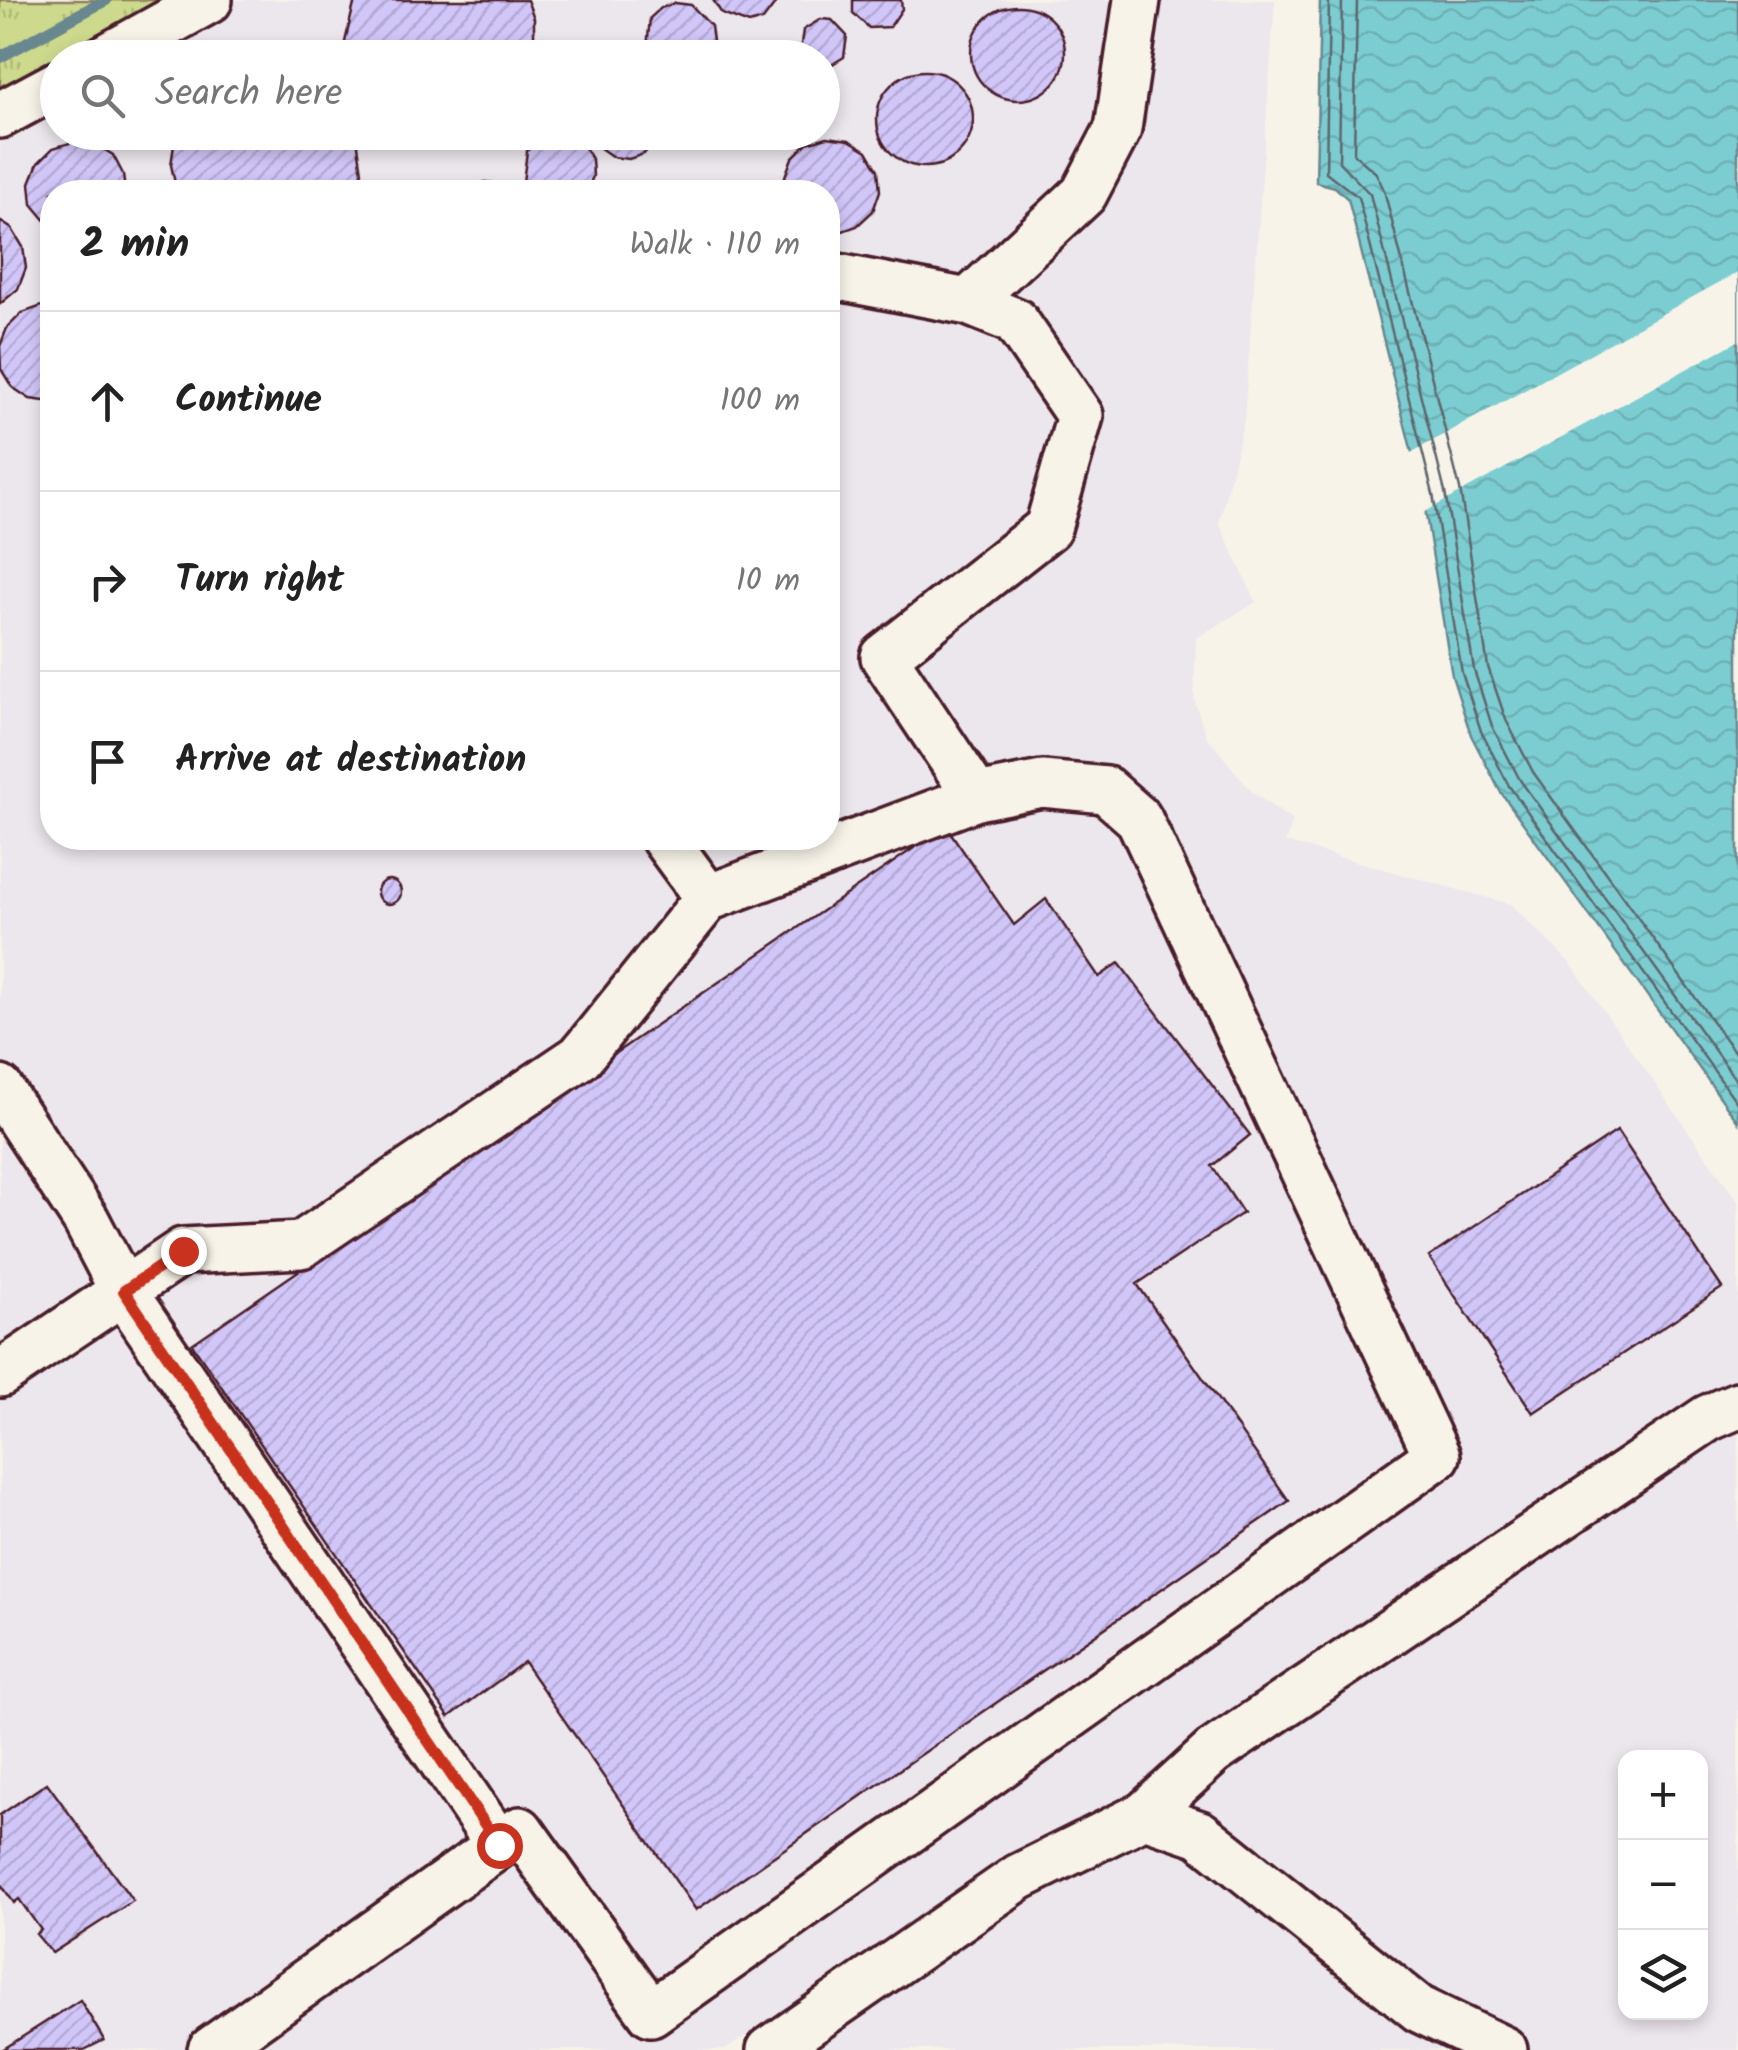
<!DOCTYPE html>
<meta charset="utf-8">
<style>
body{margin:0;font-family:Kalam,sans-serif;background:#f2f2f2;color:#222}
.controls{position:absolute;right:30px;bottom:30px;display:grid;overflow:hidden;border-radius:20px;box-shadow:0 5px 15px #0003}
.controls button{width:90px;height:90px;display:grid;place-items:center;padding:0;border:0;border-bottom:2px solid #e0e0e0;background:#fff;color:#222;font:50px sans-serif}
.stop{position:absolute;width:30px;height:30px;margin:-22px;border:8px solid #c8321e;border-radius:50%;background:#fff}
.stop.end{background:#c8321e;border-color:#fff;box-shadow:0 2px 10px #0008}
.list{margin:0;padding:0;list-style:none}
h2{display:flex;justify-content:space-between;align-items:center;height:130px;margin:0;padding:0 40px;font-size:42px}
h2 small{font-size:32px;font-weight:400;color:#767676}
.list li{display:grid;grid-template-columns:65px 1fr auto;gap:30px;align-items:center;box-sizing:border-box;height:180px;padding:0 40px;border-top:2px solid #e0e0e0}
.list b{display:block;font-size:38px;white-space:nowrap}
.list em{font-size:32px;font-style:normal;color:#767676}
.icon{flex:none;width:55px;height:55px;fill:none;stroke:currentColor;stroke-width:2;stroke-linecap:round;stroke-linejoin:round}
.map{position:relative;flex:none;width:1738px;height:2050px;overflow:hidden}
.search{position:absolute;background:#fff;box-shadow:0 5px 15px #0003;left:40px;top:40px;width:800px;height:110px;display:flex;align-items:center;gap:25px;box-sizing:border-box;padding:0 35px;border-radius:55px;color:#767676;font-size:38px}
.panel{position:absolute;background:#fff;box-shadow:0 5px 15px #0003;left:40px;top:180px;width:800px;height:670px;border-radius:40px}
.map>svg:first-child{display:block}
.built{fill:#ece6ed;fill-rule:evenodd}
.grass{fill:url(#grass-tufts);stroke:#8c7c5c;stroke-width:2.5}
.water{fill:url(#water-waves);stroke:#67878f;stroke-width:2.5}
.pier{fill:#f7f3e8}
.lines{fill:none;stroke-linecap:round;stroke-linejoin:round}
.shore{stroke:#5e656d;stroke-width:2.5}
.stream{stroke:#67878f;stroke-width:12}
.building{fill:url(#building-hatch);stroke:#4a1f2b;stroke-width:2.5}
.minor-casing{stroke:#4a1f2b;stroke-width:52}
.minor{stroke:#f7f3e8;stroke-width:45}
.route{stroke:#c8321e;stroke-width:12}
</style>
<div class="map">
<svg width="1738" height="2050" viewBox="0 0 1738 2050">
<defs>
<pattern id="grass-tufts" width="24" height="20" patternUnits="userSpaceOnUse" patternTransform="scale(2.5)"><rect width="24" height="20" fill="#cdda8d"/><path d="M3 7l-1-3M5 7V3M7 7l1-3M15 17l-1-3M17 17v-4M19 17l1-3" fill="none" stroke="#b2bb7a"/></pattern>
<pattern id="water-waves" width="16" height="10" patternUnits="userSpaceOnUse" patternTransform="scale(2.5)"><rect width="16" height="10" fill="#7bcdd1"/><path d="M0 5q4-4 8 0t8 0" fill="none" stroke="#6cb0b4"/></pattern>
<pattern id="building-hatch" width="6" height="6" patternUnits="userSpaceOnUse" patternTransform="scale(2.5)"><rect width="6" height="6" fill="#d1c6f8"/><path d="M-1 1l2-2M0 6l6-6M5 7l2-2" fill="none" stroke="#b5aad5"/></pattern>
</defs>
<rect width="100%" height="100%" fill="#f7f3e8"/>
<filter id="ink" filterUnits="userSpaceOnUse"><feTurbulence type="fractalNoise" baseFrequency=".01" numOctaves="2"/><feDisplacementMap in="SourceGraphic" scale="20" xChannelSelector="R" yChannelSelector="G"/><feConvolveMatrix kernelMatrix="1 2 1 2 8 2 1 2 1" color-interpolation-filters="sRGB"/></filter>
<g filter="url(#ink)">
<path class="built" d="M203 0H1275L1244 420 1219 523 1256 602 1196 638 1194 699 1206 736 1253 793 1293 821 1285 842 1510 904 1571 964 1738 1202V2050H813L1028 1902 1001 1862 725 2050H0V123L57 88 58 132H822V58L108 57ZM52 192H828V838H52ZM1626 1758H1700V2012H1626Z"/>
<path class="grass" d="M0 0H166L66 57 58 58 57 62 0 99Z"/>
<path class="water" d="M1320 0H1738V1122L1500 791 1471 735 1452 676 1423 496 1348 199 1335 187 1316 182Z"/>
<path class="pier" d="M1738 272V341L1421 514 1407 455Z"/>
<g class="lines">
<path class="shore" d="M1329 0 1326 172 1358 197 1433 494 1462 673 1481 731 1509 786 1738 1104
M1342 0 1339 162 1370 194 1445 492 1474 670 1492 726 1520 780 1738 1083
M1357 0 1354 154 1376 173 1384 190 1460 489 1488 667 1506 720 1533 772 1738 1057"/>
<path class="stream" d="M0 57 106 0"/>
</g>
<path class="building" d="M355 0H527L534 18V58H349L345 42Z
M778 0 763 20 749 24 722 14 713 0Z
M853 0H901L902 9 890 27 869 28 853 13Z
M675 3 691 5 711 26 713 41 706 58H653L647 48 650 18 661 8Z
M971 53a47 47 0 1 1 94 0a47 47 0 1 1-94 0Z
M821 19 832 20 847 36 844 57 826 68 822 58H804L800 51 803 30Z
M877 119a48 48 0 1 1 96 0a48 48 0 1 1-96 0Z
M176 132H356L362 172 357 192H177L171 165Z
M660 132 644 154 629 159 613 157 600 148 591 132Z
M698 132H739L721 144 709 143Z
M554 135 570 137 584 146 592 159 593 176 587 192H529L523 182 527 151 538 140Z
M827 137 849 140 867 151 878 170 880 191 873 211 857 226 837 233 828 232V192H785L784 179 792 158 807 143Z
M73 142 95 144 113 155 123 174 125 192H52V228L32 204 30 183 38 163 53 148Z
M485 182 502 184 515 192H464Z
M0 221 12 229 23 247 26 268 18 289 0 304Z
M42 306 52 308V402L30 399 12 387 1 369 0 346 7 328 22 313Z
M946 826 1014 925 1046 899 1099 977 1119 963 1250 1135 1212 1166 1243 1213 1137 1284 1289 1501 696 1910 524 1662 449 1717 192 1344Z
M377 892a12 12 0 1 1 24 0a12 12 0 1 1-24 0Z
M1617 1131 1722 1288 1533 1413 1429 1257Z
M47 1783 133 1901 52 1953 36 1934 41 1930 19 1899 14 1903 0 1883V1815Z
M80 2000 104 2040 84 2050H2Z"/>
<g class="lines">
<g class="minor-casing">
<path id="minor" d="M105 58 209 0
M0 115 58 84
M828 275 968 302 1084 194 1118 129 1137 0
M968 302 1015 321 1080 416 1048 528 884 657 977 797
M0 1089 86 1220 123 1291 499 1845
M0 1374 183 1251 301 1245 580 1057 708 898
M1144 1815 1213 1752 1708 1418 1738 1405
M211 2050 520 1830 651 2013 1437 1456 1139 819 1106 790 1042 784 977 797 708 898 664 838
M770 2050 1019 1877 1144 1815 1200 1834 1419 2009 1504 2050"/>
</g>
<use href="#minor" class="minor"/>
</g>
</g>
<g class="lines" filter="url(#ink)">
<path class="route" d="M183 1251 124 1291 499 1845"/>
</g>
</svg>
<div class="controls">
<button>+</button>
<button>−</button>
<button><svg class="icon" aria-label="layers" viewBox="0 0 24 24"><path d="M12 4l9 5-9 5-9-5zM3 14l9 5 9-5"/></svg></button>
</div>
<div class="stop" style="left:499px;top:1845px"></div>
<div class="stop end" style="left:183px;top:1251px"></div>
<div class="search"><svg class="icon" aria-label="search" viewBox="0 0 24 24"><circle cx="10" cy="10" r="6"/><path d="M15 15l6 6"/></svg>Search here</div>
<section class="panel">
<h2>2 min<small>Walk · 110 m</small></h2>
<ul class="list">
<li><svg class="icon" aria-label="ahead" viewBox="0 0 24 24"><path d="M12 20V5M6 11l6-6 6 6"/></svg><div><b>Continue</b></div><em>100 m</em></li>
<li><svg class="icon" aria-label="right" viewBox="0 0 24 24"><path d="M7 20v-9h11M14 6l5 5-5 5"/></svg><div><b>Turn right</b></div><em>10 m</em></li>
<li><svg class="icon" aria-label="arrive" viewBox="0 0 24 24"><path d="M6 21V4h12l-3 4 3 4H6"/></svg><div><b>Arrive at destination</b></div></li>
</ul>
</section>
</div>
